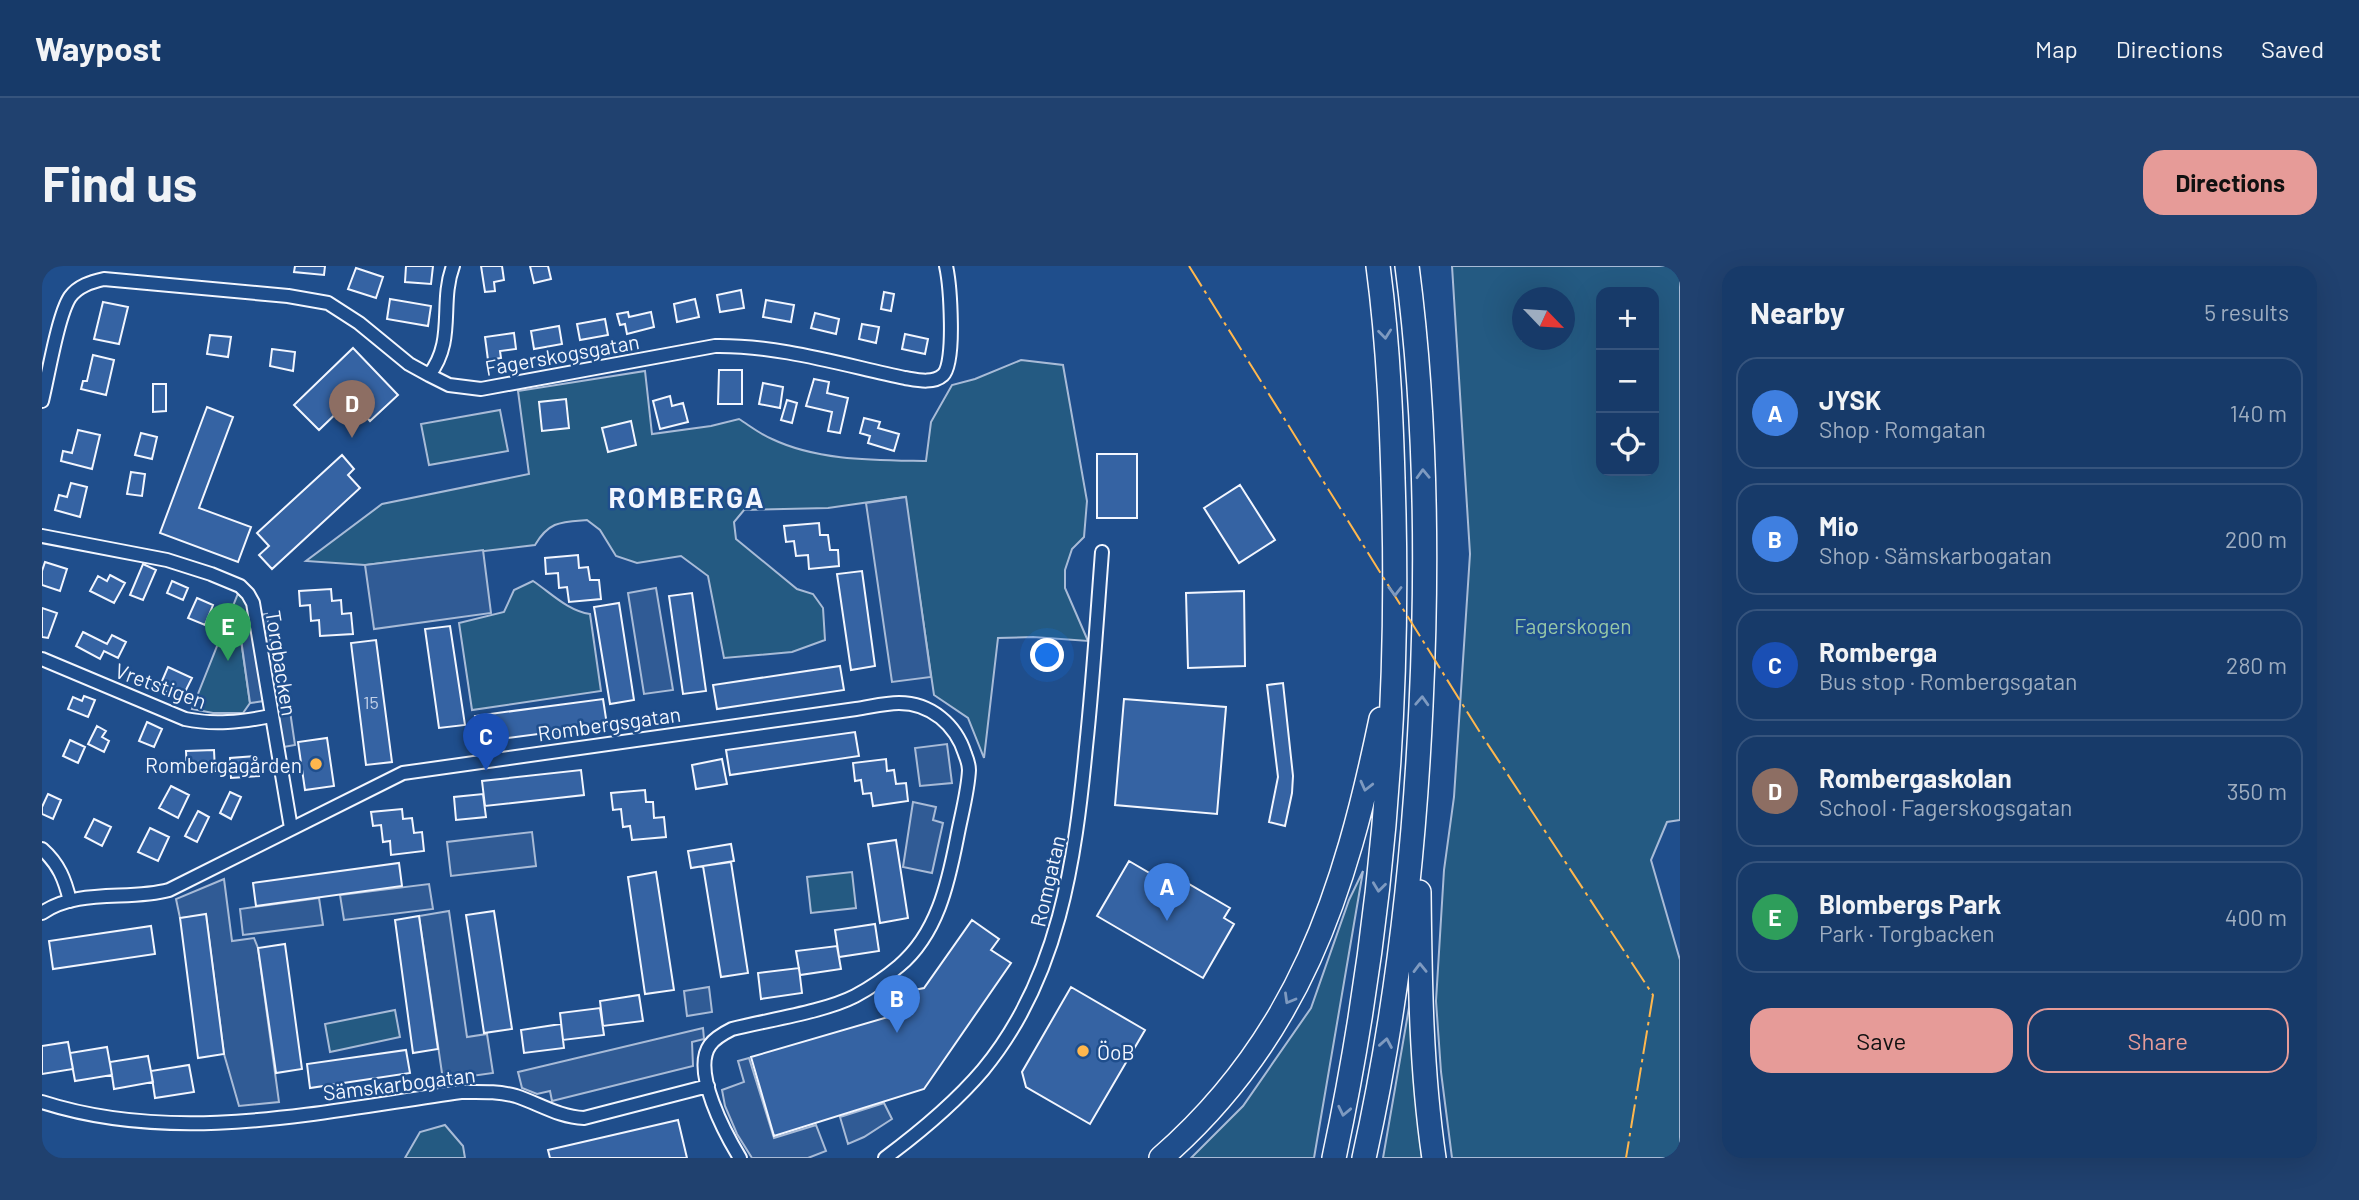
<!DOCTYPE html>
<meta charset="utf-8">
<style>
body{margin:0;font-family:Barlow,sans-serif;background:#20416f;color:#f1f3f6}
.controls{position:absolute;right:21px;top:21px;display:grid;overflow:hidden;border-radius:14px;box-shadow:0 7px 28px #0002}
.controls button{width:63px;height:63px;display:grid;place-items:center;padding:0;border:0;border-bottom:2px solid #36547d;background:#173a69;color:#f1f3f6;font:35px sans-serif}
.compass{position:absolute;left:1470px;top:21px;width:63px;height:63px;border-radius:50%;background:#173a69;box-shadow:0 7px 28px #0002;rotate:115deg}
.you{position:absolute;left:1006px;top:390px;width:24px;height:24px;margin:-18px;border:5px solid #fff;border-radius:50%;background:#1a73e8;box-shadow:0 0 0 10px #1a73e833}
.badge{display:grid;place-items:center;width:46px;height:46px;border-radius:50%;background:#e69b98;color:#fff;font-size:23px;font-weight:700}
.pin{position:absolute;translate:-50% -58px;filter:drop-shadow(0 2px 4px #0008)}
.pin::after{content:'';position:absolute;top:37px;width:24px;height:21px;background:inherit;clip-path:polygon(0 0,100% 0,50% 100%)}
.list{margin:0;padding:0;list-style:none}
h2{display:flex;justify-content:space-between;align-items:center;height:91px;margin:0;padding:0 28px;font-size:30px}
h2 small{font-size:23px;font-weight:400;color:#9eadc0}
.list li{display:grid;grid-template-columns:46px 1fr auto;gap:21px;align-items:center;box-sizing:border-box;height:112px;margin:0 14px 14px;padding:0 14px;border:2px solid #36547d;border-radius:21px}
.list b{display:block;font-size:26px;white-space:nowrap}
.list p{margin:0;font-size:23px;white-space:nowrap;color:#9eadc0}
.list em{font-size:23px;font-style:normal;color:#9eadc0}
.actions{display:flex;gap:14px;padding:21px 28px}
.actions a{flex:1;padding:16px 0;border:2px solid #e69b98;border-radius:21px;text-align:center;font-size:24px;color:#e69b98}
.actions .main{background:#e69b98;color:#111}
.icon{flex:none;width:38px;height:38px;fill:none;stroke:currentColor;stroke-width:2;stroke-linecap:round;stroke-linejoin:round}
.map{position:relative;flex:none;width:1638px;height:892px;overflow:hidden;border-radius:21px}
header{display:flex;align-items:center;gap:42px;box-sizing:border-box;height:98px;padding:0 35px;background:#173a69;border-bottom:2px solid #36547d}
header strong{font-size:33px}
nav{display:flex;gap:38px;margin-inline-start:auto;font-size:24px}
.intro{display:flex;align-items:center;justify-content:space-between;box-sizing:border-box;height:168px;padding:0 42px}
h1{margin:0;font-size:49px}
.button{padding:18px 32px;border-radius:21px;background:#e69b98;color:#111;font-size:24px;font-weight:700}
main{display:flex;gap:42px;padding:0 42px}
aside{flex:1;background:#173a69;border-radius:21px;box-shadow:0 7px 28px #0002}
.map>svg:first-child{display:block}
.green{fill:#245a82;stroke:#a8bbd7;stroke-width:2;fill-rule:evenodd}
.parking{fill:#305b95;stroke:#a8bbd7;stroke-width:2}
.building{fill:#3563a3;stroke:#f2f6ff;stroke-width:2}
.lines{fill:none;stroke-linecap:round;stroke-linejoin:round}
.street-casing{stroke:#f2f6ff;stroke-width:16}
.highway-casing{stroke:#f2f6ff;stroke-width:26}
.street{stroke:#1f4e8c;stroke-width:12}
.highway{stroke:#1f4e8c;stroke-width:23}
.power{stroke:#ffb74d;stroke-width:2;stroke-dasharray:24 5 3.5 5;stroke-linecap:butt}
.oneway{stroke:#7e9ac0}
.poi-dot{fill:#ffb74d;stroke:#1f4e8c;stroke-width:2.5}
.labels{text-anchor:middle;dominant-baseline:central;stroke-width:5;stroke-linejoin:round;paint-order:stroke}
.number-label{font-size:18px;fill:#c3d1e8}
.street-label{font-size:21px;fill:#f2f6ff;stroke:#1f4e8c}
.park-label{font-size:21px;fill:#97c8a6;stroke:#1f4e8c}
.poi-label{font-size:21px;fill:#f2f6ff;stroke:#1f4e8c;text-anchor:end}
.district-label{font-size:28px;font-weight:bold;letter-spacing:2px;fill:#f2f6ff;stroke:#1f4e8c}
</style>
<header>
<strong>Waypost</strong>
<nav><a>Map</a><a>Directions</a><a>Saved</a></nav>
</header>
<div class="intro"><h1>Find us</h1><a class="button">Directions</a></div>
<main>
<div class="map">
<svg width="1638" height="892" viewBox="0 0 1638 892">
<rect width="100%" height="100%" fill="#1f4e8c"/>
<path class="green" d="M1410 0H1638V554L1625 556 1609 594 1638 694V892H1410L1399 806 1394 735 1402 604 1412 531 1428 288ZM1559 26H1612V205H1559ZM1480 32H1522V74H1480Z
M979 94 1021 99 1045 235 1042 271 1030 283 1023 304V322L1046 375 991 371 956 372 942 492 926 452 892 429 863 231 786 242 702 244 692 256 694 273 755 323 771 328 781 342 783 374 750 386 682 392 666 310 639 290 595 297 574 290 558 264 545 254C519 256 507 255 493 279L323 299 264 295 340 238 487 208 476 125 603 105 610 168 669 160 697 153C708 160 718 168 730 173 776 195 833 194 884 195L889 156 910 119 933 113Z
M458 144 466 185 387 199 379 158Z
M491 315C509 327 526 345 548 348L559 425 430 444 417 357 462 346 472 324Z
M197 325 204 331 211 350 196 353 208 437 201 447H171L150 443Z
M1321 605 1272 892H1149L1201 840 1269 742 1307 634Z
M810 606 814 642 769 647 765 611Z
M1369 730 1372 818 1380 892H1341Z
M353 744 358 771 288 786 283 758Z
M403 859 421 880 423 892H363L378 866Z"/>
<path class="parking" d="M864 231 889 411 850 416 824 237Z
M441 284 449 347 332 363 323 299Z
M614 322 631 424 602 428 586 327Z
M225 348 230 385 239 384 253 479 230 483 222 435 208 437 196 352Z
M905 478 910 517 878 520 873 482Z
M871 536 894 541 891 554 901 557 890 607 861 601Z
M490 566 494 600 409 610 405 576Z
M182 613 190 675 212 672 216 682 237 836 197 840 182 788 164 649 138 652 134 633Z
M387 618 391 643 302 654 298 629Z
M277 632 281 659 201 669 198 643Z
M407 645 425 771 445 768 451 807 401 814 377 650Z
M667 721 670 746 645 750 642 725Z
M661 762 662 773 650 776 651 800 510 835 508 825 495 828 480 822 476 806Z
M707 792 732 872 774 859 784 885 766 892H710L695 868 683 840 680 824 702 816 696 795Z
M842 837 850 853 822 871 806 878 798 851Z"/>
<path class="building" d="M253 0H283L282 9 252 6Z
M364 0H391L389 18 363 16Z
M439 0H460L462 14 452 16 453 25 443 26Z
M488 0H506L509 13 492 17Z
M314 2 341 11 334 32 306 23Z
M699 24 702 42 678 46 675 29Z
M842 26 852 28 849 45 839 43Z
M348 33 389 40 386 60 345 53Z
M653 33 657 51 635 56 632 38Z
M724 34 752 39 749 56 721 51Z
M61 36 86 41 77 78 52 73Z
M586 46 587 51 609 46 612 61 585 68 583 58 578 59 575 48Z
M773 47 797 53 794 68 769 62Z
M563 53 566 69 538 74 535 58Z
M820 58 837 61 834 77 817 73Z
M517 60 520 78 492 83 489 65Z
M472 67 474 83 458 85 459 92 446 94 443 71Z
M863 68 886 73 883 88 860 83Z
M168 69 189 71 186 91 165 88Z
M311 82 356 129 328 155 308 134 277 164 252 139Z
M230 83 253 86 251 105 228 100Z
M51 89 72 94 64 129 39 123 41 115H45Z
M677 104H700V138H676Z
M772 113 787 116 785 127 806 132 798 167 786 165 790 146 764 140Z
M721 117 741 121 738 142 717 138Z
M111 118H124V145L111 146Z
M628 130 630 140 641 137 646 156 618 163 611 135Z
M524 133 527 162 500 165 497 136Z
M745 134 755 137 750 157 739 154Z
M165 141 191 151 157 242 209 261 196 296 118 267Z
M822 152 838 156 836 162 857 168 852 185 826 177 828 170 818 167Z
M589 155 594 179 566 186 560 162Z
M36 164 58 169 50 203 19 195 21 185 30 187Z
M99 167 115 171 110 193 93 189Z
M1055 188H1095V252H1055Z
M300 189 312 203 306 209 318 222 230 303 217 289 227 280 215 267Z
M89 206 103 208 100 230 85 228Z
M29 217 45 221 38 251 13 244 17 229 25 231Z
M1198 219 1233 274 1197 297 1162 242Z
M777 257 778 269H786L788 284H796L797 300 767 303 766 289 754 290 752 275 744 276 742 260Z
M536 289 537 302 546 301 548 314H557L559 333 527 336 525 321 517 322 516 307 504 308 503 292Z
M3 296 25 303 18 325 0 319V305Z
M101 298 114 304 101 334 88 329Z
M820 305 833 400 809 404 795 308Z
M68 309 83 317 72 337 48 325 56 310 65 315Z
M130 315 146 322 141 334 125 327Z
M289 323 290 335 299 334 300 348 309 347 311 368 278 370 277 354 269 355 268 339 258 340 257 325Z
M1202 325 1203 400 1146 402 1144 327Z
M650 327 664 425 641 428 627 330Z
M155 332 171 339 163 359 146 352Z
M577 337 592 434 568 438 552 341Z
M0 342 15 347 6 372 0 371Z
M408 360 423 459 397 462 383 363Z
M41 366 65 378 70 369 84 376 76 392 62 385 58 393 34 380Z
M334 374 350 496 324 499 309 377Z
M798 400 802 424 675 443 671 419Z
M126 401 150 412 143 426 137 423 134 430 117 422Z
M1241 417 1251 510 1250 527 1243 560 1227 556 1236 511 1225 419Z
M42 430 53 434 46 451 26 443 31 431 40 435Z
M561 433 565 459 436 476 433 450Z
M1082 433 1184 441 1175 548 1073 539Z
M105 456 120 463 112 481 97 475Z
M55 460 64 465 60 471 67 475 62 486 46 478Z
M813 466 817 490 688 509 684 484Z
M285 472 292 520 263 524 256 476Z
M28 474 43 481 36 497 21 490Z
M172 484 173 505 145 506 144 485Z
M215 490 217 510 189 512 188 492Z
M680 493 685 518 654 523 650 499Z
M844 493 845 505 852 504 854 518 864 517 866 535 831 540 829 527 821 528 819 514 813 515 811 497Z
M539 504 542 529 443 540 440 515Z
M129 520 147 529 136 552 117 542Z
M603 524 604 536H611L612 552 622 551 624 571 590 574 588 560 581 561 579 543 571 544 569 527Z
M188 526 199 531 189 553 178 547Z
M6 528 19 534 11 553 0 548V541Z
M441 528 444 551 414 554 412 531Z
M360 543 361 553 370 552 372 567 380 566 382 585 349 589 348 575 341 576 339 559 331 560 329 546Z
M156 545 167 551 155 576 143 570Z
M52 553 69 561 60 580 43 571Z
M108 562 127 571 116 595 96 586Z
M854 574 866 652 838 657 826 578Z
M689 578 692 595 649 602 646 585Z
M1087 595 1123 616 1128 607 1188 642 1182 652 1192 658 1161 712 1055 650Z
M689 596 706 707 679 711 661 600Z
M357 597 360 620 214 640 211 617Z
M614 606 632 724 603 728 586 611Z
M452 645 470 763 442 767 424 649Z
M164 648 182 788 156 792 138 652Z
M377 650 396 783 371 787 353 654Z
M930 654 957 673 949 684 969 697 882 823 732 870 709 791 870 744 867 725 882 722Z
M833 658 837 685 797 691 793 664Z
M109 660 113 688 11 703 7 675Z
M243 678 260 803 234 807 216 682Z
M795 680 799 703 758 709 754 685Z
M757 702 760 727 719 733 716 707Z
M1029 721 1103 764 1048 858 984 821 980 806Z
M597 729 601 755 561 760 558 735Z
M558 742 562 769 521 774 518 747Z
M519 758 522 782 482 787 479 764Z
M26 776 31 803 0 808V780Z
M65 781 70 809 33 815 28 787Z
M364 784 368 807 268 822 265 798Z
M106 790 111 816 72 823 68 796Z
M147 799 152 826 113 832 109 805Z
M636 854 645 892H508L506 884Z"/>
<g class="lines">
<g class="street-casing">
<path id="street" d="M387 109C414 74 397 38 411 0
M0 135C6 111 16 49 28 31 36 20 49 16 62 13L246 30 286 37 317 57 367 98 387 109 407 119 439 123 673 80C737 79 801 99 863 112 875 114 891 118 901 109 914 97 908 18 904 0
M0 270 125 294 169 308 198 320 206 328 211 337 249 562
M0 393 143 453C172 459 199 456 229 450
M0 583C17 598 23 614 28 635
M0 647C36 622 87 635 127 624L361 507 814 443C828 441 843 437 857 437 889 437 914 459 923 488 925 493 927 498 927 504 926 526 919 550 915 572 906 618 895 668 857 700 844 711 828 722 813 730 782 746 725 754 690 763 682 767 673 772 668 779 649 805 684 869 698 892
M0 836C136 880 282 845 419 826 438 826 456 825 474 830 498 838 517 851 542 852L666 820
M843 892C878 866 912 838 941 804 1017 712 1033 595 1044 481 1051 416 1055 351 1060 286"/>
</g>
<g class="highway-casing">
<path id="highway" d="M1377 626C1378 715 1379 804 1392 892
M1119 892C1257 772 1303 626 1339 453
M1292 892C1337 680 1357 465 1352 249 1350 166 1347 82 1336 0
M1322 892C1355 744 1372 592 1379 440 1386 294 1384 145 1365 0"/>
</g>
<use href="#street" class="street"/>
<use href="#highway" class="highway"/>
<path class="power" d="M1147 0 1439 468 1611 729 1584 892"/>
</g>
<defs><path id="oneway-chevron" d="M-2-3.5L2.5 0L-2 3.5" fill="none" stroke-width="1.6" stroke-linecap="round" stroke-linejoin="round" transform="scale(1.75)"/></defs>
<g class="oneway">
<use href="#oneway-chevron" transform="translate(1343 68) rotate(84)"/>
<use href="#oneway-chevron" transform="translate(1381 208) rotate(-92)"/>
<use href="#oneway-chevron" transform="translate(1353 325) rotate(90)"/>
<use href="#oneway-chevron" transform="translate(1380 435) rotate(-87)"/>
<use href="#oneway-chevron" transform="translate(1324 520) rotate(104)"/>
<use href="#oneway-chevron" transform="translate(1337 621) rotate(97)"/>
<use href="#oneway-chevron" transform="translate(1378 702) rotate(-91)"/>
<use href="#oneway-chevron" transform="translate(1247 733) rotate(120)"/>
<use href="#oneway-chevron" transform="translate(1344 777) rotate(-80)"/>
<use href="#oneway-chevron" transform="translate(1302 845) rotate(102)"/>
</g>
<g class="poi-dot">
<circle cx="274" cy="498" r="7"/>
<circle cx="1041" cy="785" r="7"/>
</g>
<g class="labels">
<g class="number-label">
<text x="329" y="436">15</text>
</g>
<g class="street-label">
<text transform="translate(520 88) rotate(-10)">Fagerskogsgatan</text>
<text transform="translate(240 397) rotate(81)">Torgbacken</text>
<text transform="translate(119 419) rotate(20)">Vretstigen</text>
<text transform="translate(567 457) rotate(-8)">Rombergsgatan</text>
<text transform="translate(1005 615) rotate(-77)">Romgatan</text>
<text transform="translate(357 817) rotate(-7)">Sämskarbogatan</text>
</g>
<g class="park-label">
<text x="1531" y="359">Fagerskogen</text>
</g>
<g class="poi-label">
<text x="260" y="498">Rombergagården</text>
<text x="1055" y="785" text-anchor="start">ÖoB</text>
</g>
<g class="district-label">
<text x="645" y="231">ROMBERGA</text>
</g>
</g>
</svg>
<div class="controls">
<button>+</button>
<button>−</button>
<button><svg class="icon" aria-label="locate" viewBox="0 0 24 24"><circle cx="12" cy="12" r="6"/><path d="M12 2v4M12 18v4M2 12h4M18 12h4"/></svg></button>
</div>
<svg class="compass" viewBox="-18 -18 36 36"><path d="M0-13l5 13h-10z" fill="#e53935"/><path d="M0 13l5-13h-10z" fill="#9eadc0"/></svg>
<div class="you"></div>
<div class="pin badge" style="left:1125px;top:655px;background:#3f7fe0">A</div>
<div class="pin badge" style="left:855px;top:767px;background:#3f7fe0">B</div>
<div class="pin badge" style="left:444px;top:505px;background:#1a4fb4">C</div>
<div class="pin badge" style="left:310px;top:172px;background:#8d6e63">D</div>
<div class="pin badge" style="left:186px;top:395px;background:#2e9e5b">E</div>
</div>
<aside>
<h2>Nearby<small>5 results</small></h2>
<ul class="list">
<li><span class="badge" style="background:#3f7fe0">A</span><div><b>JYSK</b><p>Shop · Romgatan</p></div><em>140 m</em></li>
<li><span class="badge" style="background:#3f7fe0">B</span><div><b>Mio</b><p>Shop · Sämskarbogatan</p></div><em>200 m</em></li>
<li><span class="badge" style="background:#1a4fb4">C</span><div><b>Romberga</b><p>Bus stop · Rombergsgatan</p></div><em>280 m</em></li>
<li><span class="badge" style="background:#8d6e63">D</span><div><b>Rombergaskolan</b><p>School · Fagerskogsgatan</p></div><em>350 m</em></li>
<li><span class="badge" style="background:#2e9e5b">E</span><div><b>Blombergs Park</b><p>Park · Torgbacken</p></div><em>400 m</em></li>
</ul>
<div class="actions"><a class="main">Save</a><a>Share</a></div>
</aside>
</main>
